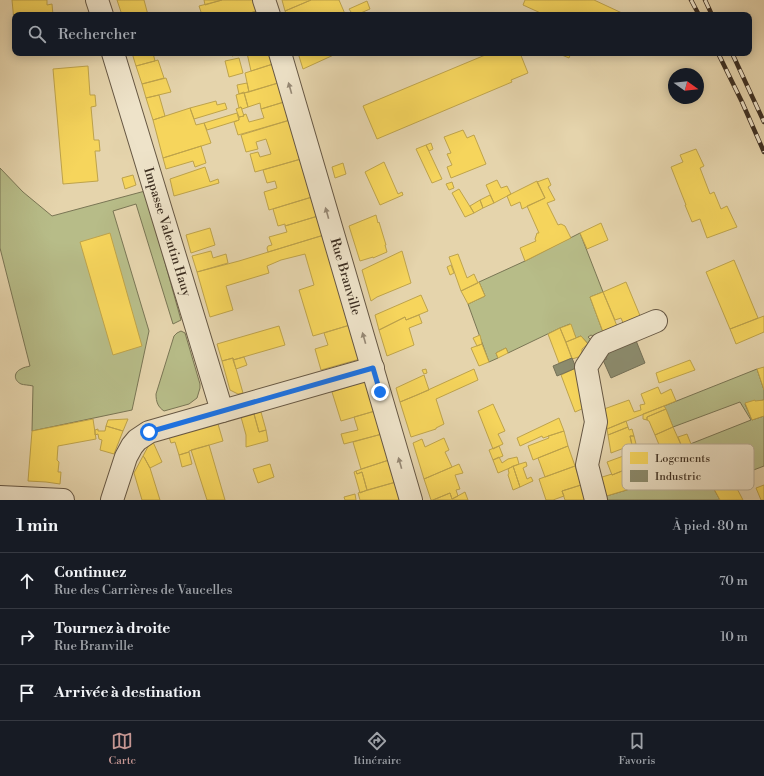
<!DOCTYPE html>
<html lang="fr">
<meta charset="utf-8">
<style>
body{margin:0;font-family:"Libre Bodoni",serif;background:#20242c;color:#f1f3f6}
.compass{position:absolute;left:668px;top:68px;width:36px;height:36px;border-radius:50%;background:#171b24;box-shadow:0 2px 10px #0003;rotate:105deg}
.stop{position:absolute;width:12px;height:12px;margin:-9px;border:3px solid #1a73e8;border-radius:50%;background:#fff}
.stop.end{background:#1a73e8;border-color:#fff;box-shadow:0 1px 4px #0008}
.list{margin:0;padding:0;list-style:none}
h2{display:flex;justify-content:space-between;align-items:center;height:52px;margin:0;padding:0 16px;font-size:17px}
h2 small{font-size:13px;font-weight:400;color:#9ea1a6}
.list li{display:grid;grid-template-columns:26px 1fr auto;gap:12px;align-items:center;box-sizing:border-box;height:56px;padding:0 16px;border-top:1px solid #363941}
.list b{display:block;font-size:15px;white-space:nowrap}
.list p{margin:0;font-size:13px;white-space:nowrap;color:#9ea1a6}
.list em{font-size:13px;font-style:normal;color:#9ea1a6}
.icon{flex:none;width:22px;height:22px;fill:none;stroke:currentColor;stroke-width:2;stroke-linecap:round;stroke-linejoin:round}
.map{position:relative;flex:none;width:764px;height:500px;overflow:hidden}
.search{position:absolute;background:#171b24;box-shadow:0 2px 10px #0003;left:12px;right:12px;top:12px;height:44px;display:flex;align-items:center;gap:10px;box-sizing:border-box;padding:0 14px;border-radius:8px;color:#9ea1a6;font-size:15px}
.sheet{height:220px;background:#171b24}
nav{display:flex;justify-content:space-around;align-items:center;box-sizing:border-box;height:56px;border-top:1px solid #363941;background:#171b24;font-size:11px;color:#9ea1a6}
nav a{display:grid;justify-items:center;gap:2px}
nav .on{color:#c59692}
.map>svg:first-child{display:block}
.green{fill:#b7bc88;stroke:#7a7655}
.homes{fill:#f6d55c;stroke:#bea34b}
.industry{fill:#8c8c6e;stroke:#747057}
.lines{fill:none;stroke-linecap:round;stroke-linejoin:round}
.minor-casing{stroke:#675844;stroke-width:24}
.minor{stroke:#eee3c9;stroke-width:22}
.rail-casing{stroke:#3d2f22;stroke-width:4.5}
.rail{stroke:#eee3c9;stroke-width:3;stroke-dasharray:9;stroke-linecap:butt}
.oneway{fill:#968976}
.route{stroke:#1a73e8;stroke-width:5}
.labels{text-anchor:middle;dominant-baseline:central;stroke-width:4;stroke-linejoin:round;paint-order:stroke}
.street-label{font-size:13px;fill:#3d2f22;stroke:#eee3c9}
.key{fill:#eee3c9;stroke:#b9ad97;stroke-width:1}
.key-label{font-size:11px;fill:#3d2f22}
</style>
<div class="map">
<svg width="764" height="500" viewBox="0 0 764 500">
<rect width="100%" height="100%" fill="#e5d4ac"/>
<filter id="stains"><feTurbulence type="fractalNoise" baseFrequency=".005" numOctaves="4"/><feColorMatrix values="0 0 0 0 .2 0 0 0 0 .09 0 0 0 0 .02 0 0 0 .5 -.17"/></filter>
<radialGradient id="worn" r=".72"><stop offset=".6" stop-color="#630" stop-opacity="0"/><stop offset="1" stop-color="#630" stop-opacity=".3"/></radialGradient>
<path class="green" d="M0 168 23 192 52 216 145 191 181 320 173 324 136 204 113 211 149 331 132 410 32 431 33 386C29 385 24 385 21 384 13 380 14 372 21 369 24 367 27 367 30 366L0 248Z
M580 233 603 292 590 297 603 332 593 336 591 335 588 337 592 341 588 344 581 336 576 338 570 324 560 328 508 353 506 348 496 353 498 358 489 362 468 304 485 296 479 282 525 261Z
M181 331 185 333 200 384V388L197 398 189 404 164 411C158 407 156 402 156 394L174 336 177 333Z
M757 369 764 390V400L745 404 752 420 764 416V466L751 471 739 450 703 469 720 500H603V497L630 489 636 479 632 467 751 420 740 402 673 427 664 406Z"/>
<path class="homes" d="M12 0H47V5L52 4 53 15H15V32Z
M117 0H144L148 15H122Z
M204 0H222L205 5Z
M222 0H254L257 11 243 15H202L199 6Z
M282 0H311L285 11Z
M311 0H339L345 14 342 15H287L285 11Z
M525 0H594L622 13 621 15H545L523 5Z
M367 1 370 9 356 15H353L349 9Z
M257 11 258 15H243Z
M132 53H153L155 61 136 66Z
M231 53H242L232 56Z
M247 53H269L273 64 251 71Z
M298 53H338L303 69Z
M490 53H520L528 73 511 80 512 82 377 139 363 106Z
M557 53H571L569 58Z
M239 58 243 73 229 77 225 61Z
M158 60 164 78 142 84 136 66Z
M273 64 278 83 249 92 245 73Z
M88 66 90 95H95L96 106 91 107 94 140H99L100 151H95L98 181 63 184 53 69Z
M166 78 171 92 146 98 142 84Z
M247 83 249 92 239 94 237 85Z
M278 83 284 102 261 109 260 103 248 107 244 93Z
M244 92 248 107 242 109 241 107 239 108 236 95Z
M159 95 165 116 153 120 146 98Z
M216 101 217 105 225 103 227 109 194 119 190 108Z
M284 102 290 120 238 135 234 122 239 120V117L244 116 243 115 246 114 249 122 264 118 261 109Z
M241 107 244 116 239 117 236 109Z
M190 108 196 125 204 123 211 143 163 158 153 120Z
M237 113 239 120 207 130 204 123Z
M290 120 301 159 255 172 250 154 258 152 260 157 271 154 266 139 256 142 258 149 246 152 241 135Z
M463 130 467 138 474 135 486 164 451 178 447 167 452 165 447 154 451 153 444 137Z
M431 143 433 149 429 151 426 145Z
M426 145 442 179 432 183 416 149Z
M201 146 206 163 195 167 193 161 166 169 163 158Z
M696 149 704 166 700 168 710 194 714 192 721 209 727 206 737 227 707 238 700 219 692 222 685 205H686L671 167 683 162 680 155Z
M301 159 312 197 269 210 264 192 277 188 275 181 267 183 263 170Z
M384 162 398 194 402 192 403 195 380 205 365 172Z
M343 163 346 174 335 178 332 167Z
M205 167 210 182 218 179 219 183 174 196 170 179Z
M133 175 136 185 125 189 122 178Z
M548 178 551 185 548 187 555 200 547 203 558 225 561 224 565 226 571 238 525 261 520 248 536 241 535 239 537 233H539L527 206 545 198 537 182Z
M497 180 501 188 507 186 511 194 494 203 486 185Z
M537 181 545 198 522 209 520 202 511 206 507 196Z
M452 182 454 188 449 190 446 184Z
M459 189 474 213 465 217 452 193Z
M490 195 494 203 483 208 480 200Z
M312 197 318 216 285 226V224L278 226 273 209Z
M480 200 483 208 474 213 470 206Z
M376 215 378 223 379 222 386 245H385L387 252 373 258V257L360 261 349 226Z
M318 216 324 235 268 252 267 248 268 246 272 245 269 237 287 232 285 226Z
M601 223 608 240 587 249 580 233Z
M210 228 215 245 191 253 186 235Z
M110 233 142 346 113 355 80 242Z
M324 235 350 325 313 336 299 290 314 285 305 254 281 260 267 266 269 273 226 286 233 310 210 317 197 272 239 261Z
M211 251 213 258 226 254 228 263 197 272 192 256Z
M402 251 411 283 377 297 371 301 362 270Z
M458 254 467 278 474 274 478 283 461 291 449 257Z
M734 260 758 318 730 329 706 272Z
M451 265 454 273 450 275 447 267Z
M479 282 485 296 468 304 461 291Z
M626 282 641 318 624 325 621 318 615 320 603 292Z
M603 292 617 326 603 332 590 297Z
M421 295 428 311 406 320 405 317 379 330 375 315Z
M419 315 422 323 409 328 414 345 387 356 379 330 405 317 406 320Z
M764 316V332L736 344 730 329Z
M571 324 576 338 566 342 560 328Z
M350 325 360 359 321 370 315 349 328 345 324 333Z
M279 326 285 345 233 360V358L222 361 217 344Z
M560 328 572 358 559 363 548 334Z
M480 335 482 344 477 346 473 338Z
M581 336 588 344 582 349V356L572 359 566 342Z
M482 344 489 362 479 366 471 348Z
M506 348 508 353 498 358 496 353Z
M244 357 247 365 236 369 233 360Z
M233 358 243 393 238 394 230 390 222 361Z
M690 360 695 370 659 383 656 373Z
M764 367V390L757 369Z
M576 368 591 405 575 412 561 375Z
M426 369 427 373 424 374 422 370Z
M474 369 478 380 436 399 444 424 436 428V429L411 437 400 402 417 395Z
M424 375 429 390 400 402 396 388Z
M366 381 375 411 341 421 332 392Z
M658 387 661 394 671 389 676 401 607 429 604 409 629 400 634 412 641 410 640 405 645 404 641 394Z
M755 400V401L764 400V416L752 420 745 403Z
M493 404 505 431 498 434 503 444 493 449 478 411Z
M664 406 666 409 647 417V420L643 419V414Z
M666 409 673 427 655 435 649 421 647 420V417Z
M375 411 382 434 344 444 341 434 358 430 354 417Z
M261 412 266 430 259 432 254 414Z
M254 414 259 432 266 430 268 441 246 447V435L241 417Z
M559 418 564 431 543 438 542 436 520 446 517 438Z
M93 419 96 439 58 446 57 460 59 462 58 472H61L60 484 46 482 28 481 32 431Z
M127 419H128L123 431 106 426 108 420Z
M626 421 628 427 608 435 607 429Z
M218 424 223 441 189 451V452L179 455 175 442 171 443 169 437Z
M106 426 123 431 114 454 100 450 102 440 99 439 98 434 95 435V430L98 429V431H105Z
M628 427 629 430 632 429 634 436H630L632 445 611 453 608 435Z
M673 427 682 447 612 475 607 462 645 448 646 452 660 447 655 435Z
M564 431 568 446 533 460 528 446 549 438 548 436Z
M382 434 389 460 361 469 353 442Z
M687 434 691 444 682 447 678 437Z
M630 436H634L636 444 632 445Z
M444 438 449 450 445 452 452 467 424 479 413 443 422 439 425 447Z
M153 442 162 462 150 468 144 457 143 456 150 443Z
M209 445 225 500H207L191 450Z
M499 446 503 456 493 460 489 450Z
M568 446 575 466 545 477 538 458Z
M739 450 751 471 732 479 743 500H720L703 469Z
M189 452 192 464 182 467 179 455Z
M143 456 144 457 150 468 160 500H142L134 473Z
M499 457 502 463 508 459 517 457 519 464 498 473 493 460Z
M389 460 396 482 367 490 362 472 357 474 356 471Z
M526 462 527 466 523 468 527 479 531 477 533 481 520 487 513 466Z
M270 464 274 477 258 483 253 469Z
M459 464 463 473 455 475 460 489 456 490 458 496 452 499 450 493 433 500H431L424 479Z
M513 466 520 487 513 490 508 475 509 473 508 469Z
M575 466 581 485 562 491 564 496 553 500H546L539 479Z
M632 467 636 479 630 489 603 497 599 478 612 474V475Z
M356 471 357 474 362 472 367 490 360 493 354 472Z
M396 482 401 500H360L358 493Z
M581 485 586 500H565L562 491Z
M764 485V500H761L756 488Z
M465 492 468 500H433L450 493 452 499Z
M355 494 356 500H345L344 497Z"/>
<path class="industry" d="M635 338 645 363 611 378 603 360 607 359 603 351Z
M572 358 576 368 557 376 553 366Z"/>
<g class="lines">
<g class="minor-casing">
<g id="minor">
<path d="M97 0 102 15"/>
<path d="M264 0 269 15"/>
<path id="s1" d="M113 53 222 411"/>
<path id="s2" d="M280 53 411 500"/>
<path d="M0 497 63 500"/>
<path d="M112 500 126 457 132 446 137 440 149 432 373 368"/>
<path d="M596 500 587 465 596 422 586 367 601 344 656 321"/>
</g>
</g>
<use href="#minor" class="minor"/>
<g class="rail-casing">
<path id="rail" d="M691 0 699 15
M705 0 712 15
M718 53 742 102 764 152
M732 53 764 122"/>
</g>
<use href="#rail" class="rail"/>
</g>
<defs><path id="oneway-solid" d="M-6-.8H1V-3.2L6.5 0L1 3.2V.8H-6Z"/></defs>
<g class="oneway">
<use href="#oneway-solid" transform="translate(290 88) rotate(-106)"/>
<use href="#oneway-solid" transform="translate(327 213) rotate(-106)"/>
<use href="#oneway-solid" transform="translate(364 338) rotate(-106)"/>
<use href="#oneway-solid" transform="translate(400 463) rotate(-106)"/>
</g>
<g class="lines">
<path class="route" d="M149 432 373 368 380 392"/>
</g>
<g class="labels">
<g class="street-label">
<text stroke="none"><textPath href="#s1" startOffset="187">Impasse Valentin Hauy</textPath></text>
<text stroke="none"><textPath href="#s2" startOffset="233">Rue Branville</textPath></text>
</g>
</g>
<rect x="622" y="444" width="132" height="46" rx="6" class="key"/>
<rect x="630" y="452" width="18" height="12" fill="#f6d55c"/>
<rect x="630" y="470" width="18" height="12" fill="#8c8c6e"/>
<g class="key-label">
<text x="655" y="462">Logements</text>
<text x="655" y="480">Industrie</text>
</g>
<rect width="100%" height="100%" filter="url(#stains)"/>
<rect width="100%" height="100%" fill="url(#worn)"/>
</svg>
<svg class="compass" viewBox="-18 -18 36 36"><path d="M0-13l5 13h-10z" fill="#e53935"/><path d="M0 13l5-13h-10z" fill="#9ea1a6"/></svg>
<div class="stop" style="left:149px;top:432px"></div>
<div class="stop end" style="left:380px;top:392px"></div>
<div class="search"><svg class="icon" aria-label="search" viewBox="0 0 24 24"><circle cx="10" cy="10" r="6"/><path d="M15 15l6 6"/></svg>Rechercher</div>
</div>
<section class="sheet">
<h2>1 min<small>À pied · 80 m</small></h2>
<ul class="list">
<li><svg class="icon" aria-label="ahead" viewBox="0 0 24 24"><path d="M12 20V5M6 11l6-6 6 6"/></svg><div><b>Continuez</b><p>Rue des Carrières de Vaucelles</p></div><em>70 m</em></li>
<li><svg class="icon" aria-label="right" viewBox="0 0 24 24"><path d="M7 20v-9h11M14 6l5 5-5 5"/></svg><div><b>Tournez à droite</b><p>Rue Branville</p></div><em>10 m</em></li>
<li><svg class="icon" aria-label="arrive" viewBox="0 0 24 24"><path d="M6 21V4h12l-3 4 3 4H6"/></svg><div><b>Arrivée à destination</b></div></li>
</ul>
</section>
<nav>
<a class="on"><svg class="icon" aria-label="map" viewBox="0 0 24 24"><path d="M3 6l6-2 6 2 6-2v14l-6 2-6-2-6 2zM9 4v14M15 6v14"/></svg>Carte</a>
<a><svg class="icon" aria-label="directions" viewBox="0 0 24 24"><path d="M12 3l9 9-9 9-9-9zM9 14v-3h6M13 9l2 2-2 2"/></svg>Itinéraire</a>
<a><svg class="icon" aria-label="saved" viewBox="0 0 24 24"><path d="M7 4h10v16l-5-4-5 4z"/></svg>Favoris</a>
</nav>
